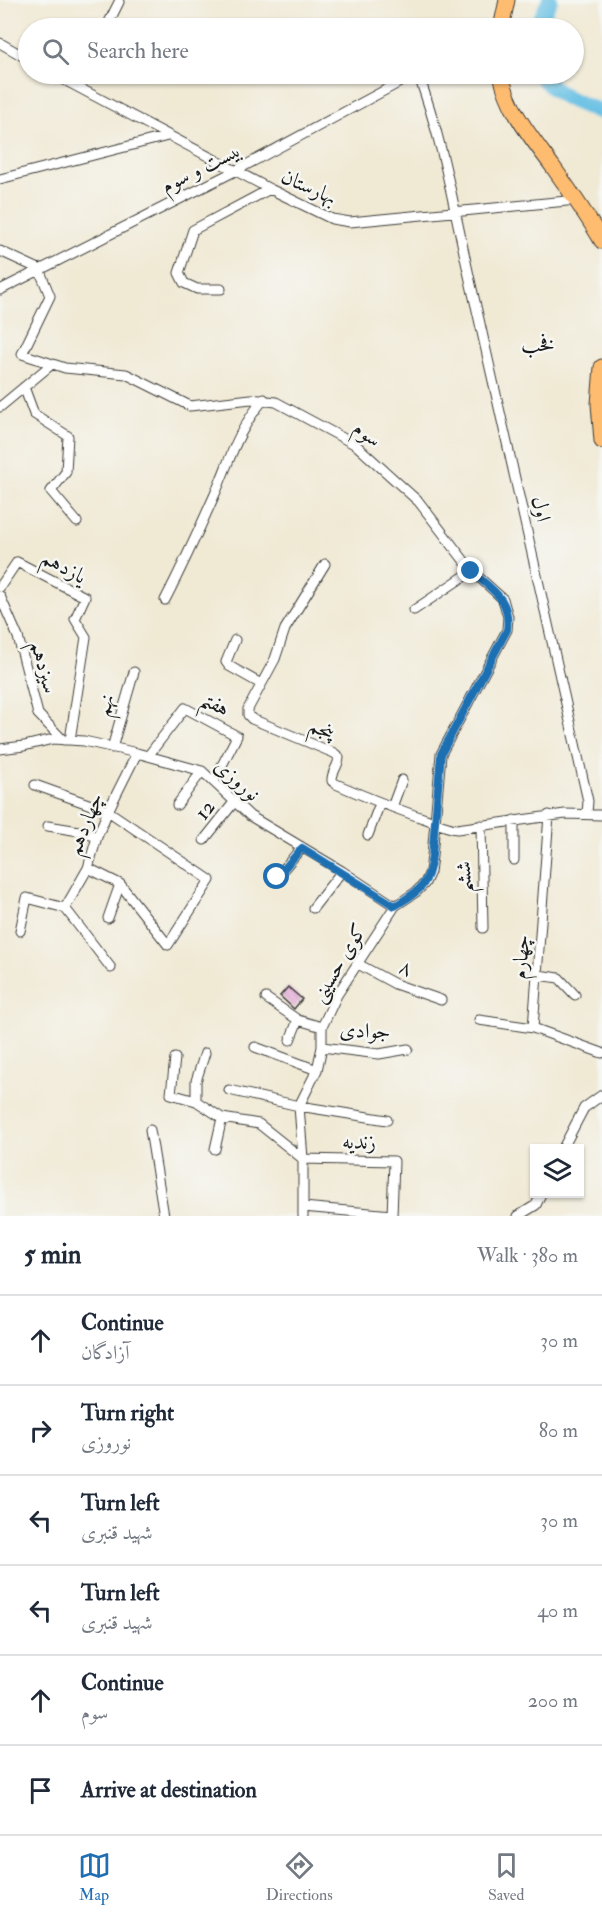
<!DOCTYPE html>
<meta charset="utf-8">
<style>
body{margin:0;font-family:"IM FELL Double Pica",Amiri,serif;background:#f6f6f7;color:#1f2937}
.controls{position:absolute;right:18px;bottom:18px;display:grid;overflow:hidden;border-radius:0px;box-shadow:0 2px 4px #0004}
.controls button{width:54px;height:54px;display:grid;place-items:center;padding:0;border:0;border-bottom:2px solid #e0e1e3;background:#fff;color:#1f2937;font:30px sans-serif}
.stop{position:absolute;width:18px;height:18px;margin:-14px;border:4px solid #1f6fb2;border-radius:50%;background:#fff}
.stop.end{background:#1f6fb2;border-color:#fff;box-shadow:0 2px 6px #0008}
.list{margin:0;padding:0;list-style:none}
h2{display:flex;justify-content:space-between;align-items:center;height:78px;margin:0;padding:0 24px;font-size:26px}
h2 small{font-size:20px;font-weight:400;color:#747a83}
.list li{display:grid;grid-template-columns:39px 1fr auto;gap:18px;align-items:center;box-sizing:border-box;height:90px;padding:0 24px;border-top:2px solid #e0e1e3}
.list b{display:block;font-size:22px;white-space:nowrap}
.list p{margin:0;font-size:20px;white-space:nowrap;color:#747a83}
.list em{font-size:20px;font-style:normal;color:#747a83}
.icon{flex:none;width:33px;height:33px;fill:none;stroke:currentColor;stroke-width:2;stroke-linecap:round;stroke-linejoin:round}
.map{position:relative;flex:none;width:602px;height:1216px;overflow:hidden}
.search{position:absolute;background:#fff;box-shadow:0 2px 4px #0004;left:18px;right:18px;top:18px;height:66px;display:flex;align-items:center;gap:15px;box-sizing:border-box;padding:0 21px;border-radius:33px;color:#747a83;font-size:22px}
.sheet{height:618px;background:#fff}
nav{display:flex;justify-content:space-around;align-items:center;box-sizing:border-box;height:84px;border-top:2px solid #e0e1e3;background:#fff;font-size:16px;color:#747a83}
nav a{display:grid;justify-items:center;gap:3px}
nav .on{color:#1f6fb2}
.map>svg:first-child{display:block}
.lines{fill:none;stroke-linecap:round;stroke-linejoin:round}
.river{stroke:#66c0e4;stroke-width:16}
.building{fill:url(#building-back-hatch)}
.minor-casing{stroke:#3c3b38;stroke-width:11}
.primary-casing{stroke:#3c3b38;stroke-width:17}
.minor{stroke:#fff;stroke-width:9}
.primary{stroke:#febc70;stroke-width:15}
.route{stroke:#1f6fb2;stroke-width:8}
.labels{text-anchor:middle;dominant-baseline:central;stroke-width:5;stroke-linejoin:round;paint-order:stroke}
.street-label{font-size:21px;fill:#1c1c1c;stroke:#f6f6f2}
.neighbourhood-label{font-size:22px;fill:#1c1c1c;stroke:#f6f6f2}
</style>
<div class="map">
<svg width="602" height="1216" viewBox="0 0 602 1216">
<defs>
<pattern id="building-back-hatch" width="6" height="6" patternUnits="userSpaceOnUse" patternTransform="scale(1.5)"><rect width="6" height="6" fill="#e3a5d5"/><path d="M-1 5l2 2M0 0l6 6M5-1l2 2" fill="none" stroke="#c28db6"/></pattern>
</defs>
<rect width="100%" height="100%" fill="#f6f6f2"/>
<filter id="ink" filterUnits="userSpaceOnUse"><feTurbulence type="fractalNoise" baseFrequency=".0167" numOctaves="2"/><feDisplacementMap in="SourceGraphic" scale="12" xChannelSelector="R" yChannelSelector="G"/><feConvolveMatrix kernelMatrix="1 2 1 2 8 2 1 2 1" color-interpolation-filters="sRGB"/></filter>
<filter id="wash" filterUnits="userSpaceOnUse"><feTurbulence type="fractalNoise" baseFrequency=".008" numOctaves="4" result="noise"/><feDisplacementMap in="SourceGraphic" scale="24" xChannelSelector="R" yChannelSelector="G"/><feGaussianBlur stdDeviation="1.35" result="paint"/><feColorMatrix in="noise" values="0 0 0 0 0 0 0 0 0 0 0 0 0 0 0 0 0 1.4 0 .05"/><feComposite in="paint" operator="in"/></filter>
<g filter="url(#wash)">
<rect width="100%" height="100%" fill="#f0e9d4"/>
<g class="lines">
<path class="river" d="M536 28 550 0
M539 74C557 96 576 103 602 112"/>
</g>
<g id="blocks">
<path class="building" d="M288 987 302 999 294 1009 280 996Z"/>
</g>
</g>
<g filter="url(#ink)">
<use href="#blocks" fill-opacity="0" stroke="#3c3b38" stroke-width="1.5"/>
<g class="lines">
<g class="minor-casing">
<path id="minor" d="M106 28 119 2
M0 43 28 59
M53 74 270 189 332 219 350 222 577 200
M418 74C446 149 457 228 476 306 514 471 551 636 588 801L587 814
M78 87 84 74
M0 179 168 136
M0 251 39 269 50 296 22 354 65 368 126 374 190 406 251 399 276 402 356 445 419 502 472 571 503 599 508 617 507 630 441 754 432 856 430 872 425 883 416 892 395 906 337 995 322 1027V1047L317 1070 299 1106 303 1159V1216
M221 289H197L184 283 179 273 193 230 270 189
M0 290 235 171 415 74
M24 387 34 414 68 436 66 472 51 491 77 522
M0 407 52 364
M325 564 285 629 275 659 248 709V715L252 719 334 753 339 757C339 766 331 772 332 781L336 784C366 797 395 809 426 819 437 823 446 828 457 829L565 814 602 815
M0 587 17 562 85 597 75 619 86 637 70 740
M0 596 18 637 38 714 63 740
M165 600C183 565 199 530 215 494 231 457 237 431 264 399
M414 610 472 571
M235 640 226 662 229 666 261 684
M112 748 134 672
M0 749 24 746 53 739 84 741 137 753 202 771 250 816 342 871 395 906
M148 756 185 708 237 736 214 781
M35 785 108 811 210 880 168 945 120 884 88 868
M177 805 202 771
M392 807 402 780
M549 815 533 1028 602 1053
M514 820V860
M481 825 483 928
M48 826 79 831 97 837
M368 835 380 803
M204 840 235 801
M277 877 302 847
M65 908 88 868 97 837 108 811 137 753
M313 908 342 871
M108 918 120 884
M20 931 27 898 65 908 111 968
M358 964 395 984 441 1000
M538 975 559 978 575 995
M266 998 298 1020 322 1027
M479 1020 533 1028
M290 1040 298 1020
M255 1047 317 1070
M322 1047 379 1054 408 1049
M175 1058 171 1094 196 1101 222 1118 259 1124 303 1159 394 1161 392 1216
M229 1090 299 1106 387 1120
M196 1101V1081L205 1053
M150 1130 164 1216
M563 1148 584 1108 602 1095
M215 1149 222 1118
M303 1207 392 1215
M518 1216 536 1205 541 1194"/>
</g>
<g class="primary-casing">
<path id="primary" d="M501 28 507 0
M501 74C508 110 531 137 553 167 570 191 587 215 602 241
M602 367 599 404 602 441"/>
</g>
<use href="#minor" class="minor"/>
<use href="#primary" class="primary"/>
</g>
</g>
<g class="lines" filter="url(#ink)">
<path class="route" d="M277 877 302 848 395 906C420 890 428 887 432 856L441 754 507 630C511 598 492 590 471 571"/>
</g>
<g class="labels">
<g class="street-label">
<text transform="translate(201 168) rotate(-27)">بیست و سوم</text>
<text transform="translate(309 187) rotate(24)">بهارستان</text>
<text transform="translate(367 434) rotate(36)">سوم</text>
<text transform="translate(541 509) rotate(77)">اول</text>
<text transform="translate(64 567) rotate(29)">یازدهم</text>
<text transform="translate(44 667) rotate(75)">سیزدهم</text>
<text transform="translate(215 704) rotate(27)">هفتم</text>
<text transform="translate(105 705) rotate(-74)">نهم</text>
<text transform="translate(322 729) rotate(24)">پنجم</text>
<text transform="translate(237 780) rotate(41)">نوروزی</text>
<text transform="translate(205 810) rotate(-52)">12</text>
<text transform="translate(85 824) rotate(-68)">چهاردهم</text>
<text transform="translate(464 877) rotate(-91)">ششم</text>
<text transform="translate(521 957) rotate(-86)">چهارم</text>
<text transform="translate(339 963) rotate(-59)">کوی حسینی</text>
<text transform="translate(406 968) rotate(23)">۸</text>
<text transform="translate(365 1031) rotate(2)">جوادی</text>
<text transform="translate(359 1142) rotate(1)">زندیه</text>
</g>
<g class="neighbourhood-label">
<text x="538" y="344">فخب</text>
</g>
</g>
</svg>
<div class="controls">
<button><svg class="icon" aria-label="layers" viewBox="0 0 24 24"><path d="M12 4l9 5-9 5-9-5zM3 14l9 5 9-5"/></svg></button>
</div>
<div class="stop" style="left:277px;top:877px"></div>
<div class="stop end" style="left:471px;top:571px"></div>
<div class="search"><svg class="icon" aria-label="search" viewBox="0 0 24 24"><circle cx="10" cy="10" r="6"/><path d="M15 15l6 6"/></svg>Search here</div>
</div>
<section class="sheet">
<h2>5 min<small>Walk · 380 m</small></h2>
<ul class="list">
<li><svg class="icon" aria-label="ahead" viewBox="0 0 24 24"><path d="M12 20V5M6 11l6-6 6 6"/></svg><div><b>Continue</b><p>آزادگان</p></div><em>30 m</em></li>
<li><svg class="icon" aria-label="right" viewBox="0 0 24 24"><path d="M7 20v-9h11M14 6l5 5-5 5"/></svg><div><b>Turn right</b><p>نوروزی</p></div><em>80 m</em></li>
<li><svg class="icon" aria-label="left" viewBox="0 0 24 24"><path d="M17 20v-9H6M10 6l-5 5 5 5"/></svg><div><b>Turn left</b><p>شهید قنبری</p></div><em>30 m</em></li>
<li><svg class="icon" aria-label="left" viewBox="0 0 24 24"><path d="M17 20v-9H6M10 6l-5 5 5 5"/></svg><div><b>Turn left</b><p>شهید قنبری</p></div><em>40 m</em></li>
<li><svg class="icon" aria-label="ahead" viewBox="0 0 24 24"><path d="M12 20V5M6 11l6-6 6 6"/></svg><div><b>Continue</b><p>سوم</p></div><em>200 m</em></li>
<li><svg class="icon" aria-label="arrive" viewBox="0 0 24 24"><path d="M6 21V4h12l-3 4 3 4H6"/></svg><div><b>Arrive at destination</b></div></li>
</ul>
</section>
<nav>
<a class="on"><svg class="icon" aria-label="map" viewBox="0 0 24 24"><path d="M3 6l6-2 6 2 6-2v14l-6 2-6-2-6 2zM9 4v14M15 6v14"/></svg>Map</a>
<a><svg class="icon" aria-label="directions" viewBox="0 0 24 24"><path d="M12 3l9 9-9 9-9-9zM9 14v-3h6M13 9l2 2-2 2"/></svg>Directions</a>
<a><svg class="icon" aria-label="saved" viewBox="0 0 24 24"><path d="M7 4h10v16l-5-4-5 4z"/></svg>Saved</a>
</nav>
